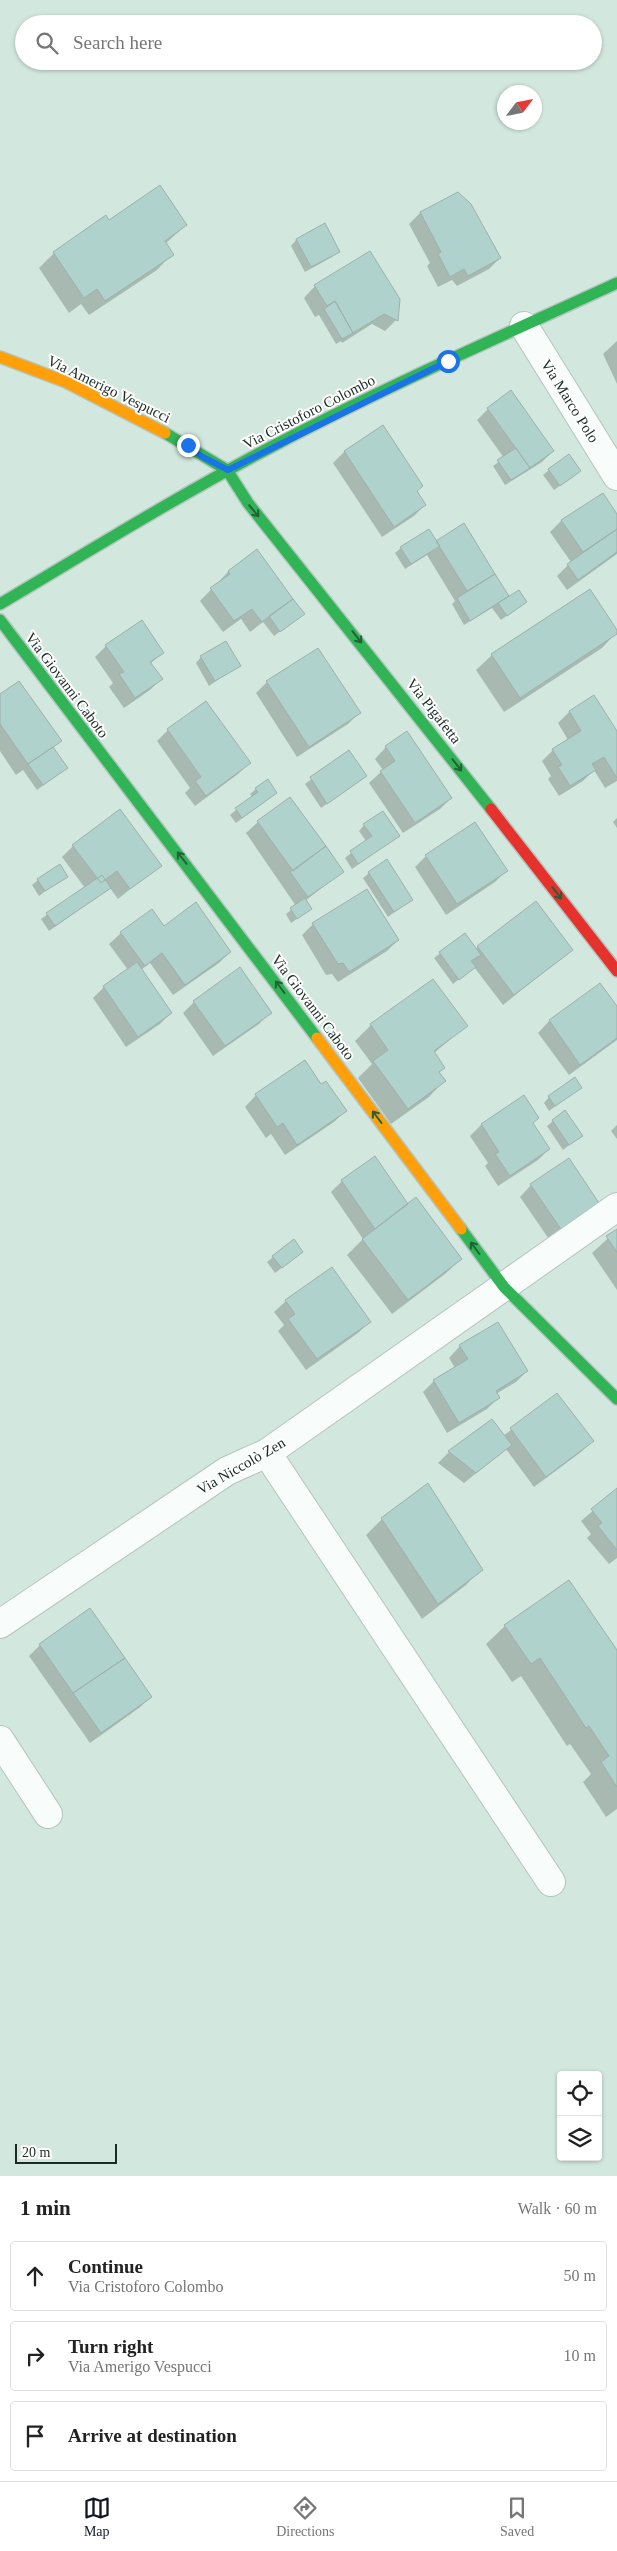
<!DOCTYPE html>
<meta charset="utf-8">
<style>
body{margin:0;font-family:Georgia,serif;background:#f2f2f2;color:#222}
.controls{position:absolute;right:15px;bottom:15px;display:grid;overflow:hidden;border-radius:5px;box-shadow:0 1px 4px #0004}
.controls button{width:45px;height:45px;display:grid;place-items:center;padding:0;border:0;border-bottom:1px solid #e0e0e0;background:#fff;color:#222;font:25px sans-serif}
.compass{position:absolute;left:497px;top:85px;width:45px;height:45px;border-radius:50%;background:#fff;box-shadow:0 1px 4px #0004;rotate:58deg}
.scale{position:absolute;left:15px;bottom:12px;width:102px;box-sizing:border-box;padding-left:5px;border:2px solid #1a2a24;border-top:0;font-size:14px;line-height:18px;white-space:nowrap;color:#1a2a24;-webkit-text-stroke:4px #fff;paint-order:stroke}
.stop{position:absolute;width:15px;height:15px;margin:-11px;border:4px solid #1a73e8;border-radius:50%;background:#fff}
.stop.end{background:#1a73e8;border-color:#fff;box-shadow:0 1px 5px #0008}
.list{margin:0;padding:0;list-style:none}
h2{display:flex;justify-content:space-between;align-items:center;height:65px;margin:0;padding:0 20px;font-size:21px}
h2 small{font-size:16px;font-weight:400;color:#767676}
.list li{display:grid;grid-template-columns:32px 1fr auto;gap:15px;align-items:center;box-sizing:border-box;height:70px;margin:0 10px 10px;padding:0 10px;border:1px solid #e0e0e0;border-radius:5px}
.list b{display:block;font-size:19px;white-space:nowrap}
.list p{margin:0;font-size:16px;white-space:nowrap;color:#767676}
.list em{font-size:16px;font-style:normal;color:#767676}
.icon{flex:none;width:28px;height:28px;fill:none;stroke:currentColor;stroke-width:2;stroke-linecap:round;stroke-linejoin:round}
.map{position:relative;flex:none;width:617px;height:2176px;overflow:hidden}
.search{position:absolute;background:#fff;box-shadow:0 1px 4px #0004;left:15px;right:15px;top:15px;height:55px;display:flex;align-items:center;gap:12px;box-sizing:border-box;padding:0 18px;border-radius:28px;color:#767676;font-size:19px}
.sheet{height:305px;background:#fff}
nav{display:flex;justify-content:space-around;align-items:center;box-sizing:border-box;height:70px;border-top:1px solid #e0e0e0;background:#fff;font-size:14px;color:#767676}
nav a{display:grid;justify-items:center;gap:2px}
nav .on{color:#111827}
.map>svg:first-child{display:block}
.shadow{fill:#0003}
.building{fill:#afd2cd;stroke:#9db0ac}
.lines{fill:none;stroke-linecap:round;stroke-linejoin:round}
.street-casing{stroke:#b3c5be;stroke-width:30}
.fast-casing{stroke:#b3c5be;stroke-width:14}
.slow-casing{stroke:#b3c5be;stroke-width:14}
.jam-casing{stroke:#b3c5be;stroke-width:14}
.street{stroke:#f8fcfa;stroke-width:28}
.fast{stroke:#30b455;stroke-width:11}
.slow{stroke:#ff9f0a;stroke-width:11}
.jam{stroke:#e5322d;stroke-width:11}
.oneway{stroke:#236138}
.route{stroke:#1a73e8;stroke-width:6}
.labels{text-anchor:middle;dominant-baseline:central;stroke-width:4;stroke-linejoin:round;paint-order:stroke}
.street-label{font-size:15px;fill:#1a2a24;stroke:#fff}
</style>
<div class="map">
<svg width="617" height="2176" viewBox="0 0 617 2176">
<rect width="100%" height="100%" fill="#d2e8df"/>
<path class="shadow" d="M458 194 500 258 489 269 457 286 452 280 438 287 427 266 430 263 409 224 420 213Z
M109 222 186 225 165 244 172 254 157 270 89 315 81 304 69 313 39 268 54 253Z
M324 225 338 251 332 257 305 272 291 246 296 240Z
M369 253 396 320 385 331 372 324 342 343 341 341 336 344 319 315 315 317 304 298 315 286Z
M617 341V384L603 354Z
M488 409 553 451 542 462 505 485 493 466 504 458 477 420Z
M383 427 425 505 414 516 382 537 333 463 344 452Z
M549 470 574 476 554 490 543 475Z
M603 495 617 516V554L567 590 557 576 571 562 550 532 561 521Z
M464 525 509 598 526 602 501 620 492 608 464 625 452 604 455 601 427 555 405 569 395 553 401 548 436 542Z
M257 551 303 614 274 636 263 622 250 632 241 619 223 632 200 601 228 572Z
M617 632 602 648 504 712 476 670 492 655Z
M106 646 162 653 150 664 161 679 150 690 124 708 109 687 113 683 95 657Z
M201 657 239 665 209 686 196 663Z
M267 682 359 713 348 724 297 757 256 693Z
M0 695 60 741 53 748 67 768 37 790 23 770 16 775 0 751Z
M594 697 617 733V781L605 788 594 770 583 781 559 796 548 779 551 776 542 761 553 750 568 740 558 723 569 712Z
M205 703 249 763 238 774 195 806 185 793 190 788 157 741 168 730Z
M386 747 451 798 440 809 403 833 369 783 383 770 375 759Z
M348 752 365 776 321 808 305 784Z
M256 789 276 793 236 823 230 815 252 797 250 794Z
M617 818V828L613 822Z
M258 822 342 872 305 901 311 909 291 923 286 914 296 906 246 833Z
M364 825 398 836 352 869 345 858 366 841 359 831Z
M73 846 160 865 118 899 110 888 49 931 41 919 85 888 62 857Z
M426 856 506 871 495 882 446 915 415 867Z
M369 873 412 899 388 917 363 878Z
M66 876 39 896 32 885 38 880Z
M313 924 398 940 387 951 338 982 332 974 326 975 302 935Z
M164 927 230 952 219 963 173 995 150 963 141 970 171 1013 160 1024 126 1047 93 998 104 987 128 970 109 944 121 933Z
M464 935 475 949 478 947 571 950 503 1005 474 967 453 984 434 958Z
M432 980 466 1026 434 1053 444 1067 438 1073 444 1081 429 1097 391 1124 358 1078 372 1064 355 1041 371 1025Z
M600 985 617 1009V1040L569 1075 538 1033 549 1021Z
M194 1002 271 1012 259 1024 213 1056 183 1013Z
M305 1062 321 1086 345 1111 334 1122 285 1155 271 1134 266 1138 245 1107 256 1095Z
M581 1087 549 1111 544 1103 549 1097Z
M524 1097 532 1124 549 1149 538 1160 498 1186 485 1166 488 1163 470 1136 481 1125Z
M564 1112 581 1136 563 1150 547 1126Z
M617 1125V1139L611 1131Z
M342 1181 461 1259 445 1274 392 1314 347 1255 363 1239 331 1192Z
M531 1185 602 1208 553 1245 520 1197Z
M617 1230V1290L592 1253Z
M273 1257H296L275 1273 267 1262Z
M331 1269 369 1322 358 1333 306 1370 278 1331 284 1325 274 1312 286 1301Z
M460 1346 527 1371 516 1382 496 1394 498 1398 487 1409 447 1433 423 1392 434 1381 455 1368 449 1358Z
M557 1395 592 1441 581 1452 534 1487 506 1449 464 1483 438 1463 449 1452 503 1436Z
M617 1490V1558L609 1564 587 1538 591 1534 581 1521Z
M382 1519 481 1569 466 1585 422 1619 366 1535Z
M505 1626 617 1652V1809L606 1817 583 1782 591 1774 570 1744 567 1746 521 1676 512 1682 486 1644Z
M40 1645 151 1697 139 1708 90 1743 29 1656Z"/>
<path class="building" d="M160 185 187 225 165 241 174 255 105 301 97 289 84 298 53 252 106 215 109 220Z
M458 192 471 204 501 258 468 276 464 269 450 277 438 254 441 252 420 212Z
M325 223 340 252 311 267 296 239Z
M370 251 400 299 398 321 384 314 353 333 335 301 327 306 314 285Z
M335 301 353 333 342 339 324 309Z
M511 390 554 451 530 468 487 408Z
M383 425 423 486 417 491 426 505 394 527 344 451Z
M516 448 530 468 511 480 497 460Z
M569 454 581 471 560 486 548 469Z
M603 493 617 514V529L583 552 561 520Z
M464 523 495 574 467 591 436 541Z
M429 529 440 546 411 564 400 547Z
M617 529V552L578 580 567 564Z
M257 549 293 599 262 622 252 609 234 621 210 588 230 574 228 571Z
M495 574 509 596 470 621 457 598Z
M590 589 617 630V634L520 698 491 654Z
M519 590 527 602 507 616 498 603Z
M293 599 305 614 280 632 269 616Z
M142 620 164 653 150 662 163 679 135 698 119 674 124 672 105 645Z
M226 641 241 666 215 681 200 656Z
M318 648 361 713 309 747 266 681Z
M19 681 62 741 28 764 0 724V694Z
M594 695 617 731V778L604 757 592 764 596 770 570 786 558 767 562 765 552 749 581 731 569 711Z
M206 701 251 763 206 796 195 781 201 777 167 729Z
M407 731 452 798 415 823 380 771 395 761 385 746Z
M53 747 68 768 43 785 28 764Z
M349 750 367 776 327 804 310 777Z
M268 779 277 793 242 818 235 808 258 792 255 788Z
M290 797 326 846 293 871 257 821Z
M120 809 162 866 130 889 117 871 101 883 72 845Z
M383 811 400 836 358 864 350 851 372 836 363 824Z
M475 822 508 871 457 904 425 855Z
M326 846 344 872 308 897 290 872Z
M387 859 413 900 394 912 368 872Z
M60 864 68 877 45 891 37 879Z
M102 875 111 888 55 926 46 913Z
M367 889 399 940 349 972 343 963 338 964 312 923Z
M305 898 312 909 297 919 290 908Z
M536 901 573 950 514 995 477 946Z
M196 902 231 952 185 985 162 953 145 966 120 932 152 909 164 926Z
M465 933 481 955 471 961 476 967 459 980 439 952Z
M137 962 172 1013 138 1037 103 986Z
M240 967 272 1013 225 1046 193 1001Z
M433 979 468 1026 434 1051 445 1068 439 1072 446 1081 408 1109 373 1061 388 1050 370 1024Z
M600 983 617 1006V1038L580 1065 549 1020Z
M305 1060 321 1084 326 1081 347 1111 297 1145 283 1123 277 1127 255 1094Z
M575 1077 582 1088 555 1106 548 1096Z
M524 1095 539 1118 533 1123 550 1149 510 1176 495 1154 499 1152 481 1124Z
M565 1110 583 1136 569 1145 552 1120Z
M375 1156 408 1204 375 1229 341 1180Z
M569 1158 603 1209 565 1235 530 1184Z
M416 1197 462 1259 408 1300 362 1239Z
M617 1229V1252L606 1236Z
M294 1239 303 1252 282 1268 272 1256Z
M332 1267 371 1322 317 1359 288 1319 295 1314 285 1300Z
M498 1322 528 1371 496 1391 500 1398 459 1423 433 1380 468 1359 459 1345Z
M557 1393 594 1441 546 1477 510 1428Z
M492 1419 512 1445 476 1473 448 1451Z
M428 1483 483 1570 438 1604 381 1518Z
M617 1488V1550L598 1526 602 1523 591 1509Z
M569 1580 617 1650V1787L601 1762 609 1756 589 1726 586 1728 540 1658 531 1664 504 1625Z
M90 1608 125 1658 73 1693 39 1644Z
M125 1658 152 1697 101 1733 73 1693Z"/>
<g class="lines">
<g class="street-casing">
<path id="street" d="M524 326 617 476
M267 1453 551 1882
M0 1624 227 1471 267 1453 617 1207
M0 1740 48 1814"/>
</g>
<g class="fast-casing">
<path id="fast" d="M165 433 227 470 248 503 491 809
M0 604C91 550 181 494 275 445 387 386 502 336 617 283
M0 620 317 1038
M461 1229 504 1287 617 1399"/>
</g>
<g class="slow-casing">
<path id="slow" d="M0 357 66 382 165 433
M317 1038 461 1229"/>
</g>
<g class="jam-casing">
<path id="jam" d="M491 809 617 971"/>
</g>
<use href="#street" class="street"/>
<use href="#fast" class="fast"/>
<use href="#slow" class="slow"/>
<use href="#jam" class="jam"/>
</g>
<defs><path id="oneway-shaft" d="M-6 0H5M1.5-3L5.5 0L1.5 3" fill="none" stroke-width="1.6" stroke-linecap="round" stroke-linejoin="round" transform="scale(1.25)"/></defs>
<g class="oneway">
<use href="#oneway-shaft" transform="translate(254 511) rotate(50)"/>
<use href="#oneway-shaft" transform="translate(357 637) rotate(52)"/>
<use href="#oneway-shaft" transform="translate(457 765) rotate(52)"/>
<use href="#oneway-shaft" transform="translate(182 858) rotate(-128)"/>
<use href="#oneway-shaft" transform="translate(557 893) rotate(52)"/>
<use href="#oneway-shaft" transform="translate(280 987) rotate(-127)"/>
<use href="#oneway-shaft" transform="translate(377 1117) rotate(-127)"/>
<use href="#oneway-shaft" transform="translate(475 1248) rotate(-127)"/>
</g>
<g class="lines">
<path class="route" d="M188 445 201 456 228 470 448 361"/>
</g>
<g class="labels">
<g class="street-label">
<text transform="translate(109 389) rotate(26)">Via Amerigo Vespucci</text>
<text transform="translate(570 401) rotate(58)">Via Marco Polo</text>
<text transform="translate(309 412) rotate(-27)">Via Cristoforo Colombo</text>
<text transform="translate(67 685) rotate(53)">Via Giovanni Caboto</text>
<text transform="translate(434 711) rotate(52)">Via Pigafetta</text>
<text transform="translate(313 1007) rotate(53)">Via Giovanni Caboto</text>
<text transform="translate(241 1466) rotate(-30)">Via Niccolò Zen</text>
</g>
</g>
</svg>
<div class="controls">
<button><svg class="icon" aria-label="locate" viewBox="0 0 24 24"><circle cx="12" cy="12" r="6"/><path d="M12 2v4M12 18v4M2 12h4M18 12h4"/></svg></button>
<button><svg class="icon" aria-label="layers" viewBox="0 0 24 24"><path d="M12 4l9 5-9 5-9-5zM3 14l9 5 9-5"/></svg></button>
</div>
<svg class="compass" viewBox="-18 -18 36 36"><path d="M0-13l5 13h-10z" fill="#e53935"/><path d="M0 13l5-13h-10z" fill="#767676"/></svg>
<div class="scale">20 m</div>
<div class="stop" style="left:448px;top:361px"></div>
<div class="stop end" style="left:188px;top:445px"></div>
<div class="search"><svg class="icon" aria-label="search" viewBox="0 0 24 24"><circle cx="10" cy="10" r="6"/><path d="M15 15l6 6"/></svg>Search here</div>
</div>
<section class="sheet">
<h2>1 min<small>Walk · 60 m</small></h2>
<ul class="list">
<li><svg class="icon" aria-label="ahead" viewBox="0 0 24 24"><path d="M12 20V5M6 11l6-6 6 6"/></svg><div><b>Continue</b><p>Via Cristoforo Colombo</p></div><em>50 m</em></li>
<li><svg class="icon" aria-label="right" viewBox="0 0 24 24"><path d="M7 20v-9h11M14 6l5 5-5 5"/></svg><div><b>Turn right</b><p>Via Amerigo Vespucci</p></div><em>10 m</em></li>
<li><svg class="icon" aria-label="arrive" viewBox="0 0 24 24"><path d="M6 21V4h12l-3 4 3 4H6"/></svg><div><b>Arrive at destination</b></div></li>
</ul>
</section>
<nav>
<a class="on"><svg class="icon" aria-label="map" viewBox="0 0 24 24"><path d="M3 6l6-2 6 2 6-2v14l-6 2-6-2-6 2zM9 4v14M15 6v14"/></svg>Map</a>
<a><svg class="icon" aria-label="directions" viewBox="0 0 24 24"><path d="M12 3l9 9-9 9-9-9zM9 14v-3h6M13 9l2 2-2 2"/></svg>Directions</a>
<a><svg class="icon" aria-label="saved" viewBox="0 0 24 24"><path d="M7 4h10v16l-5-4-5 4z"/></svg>Saved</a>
</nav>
